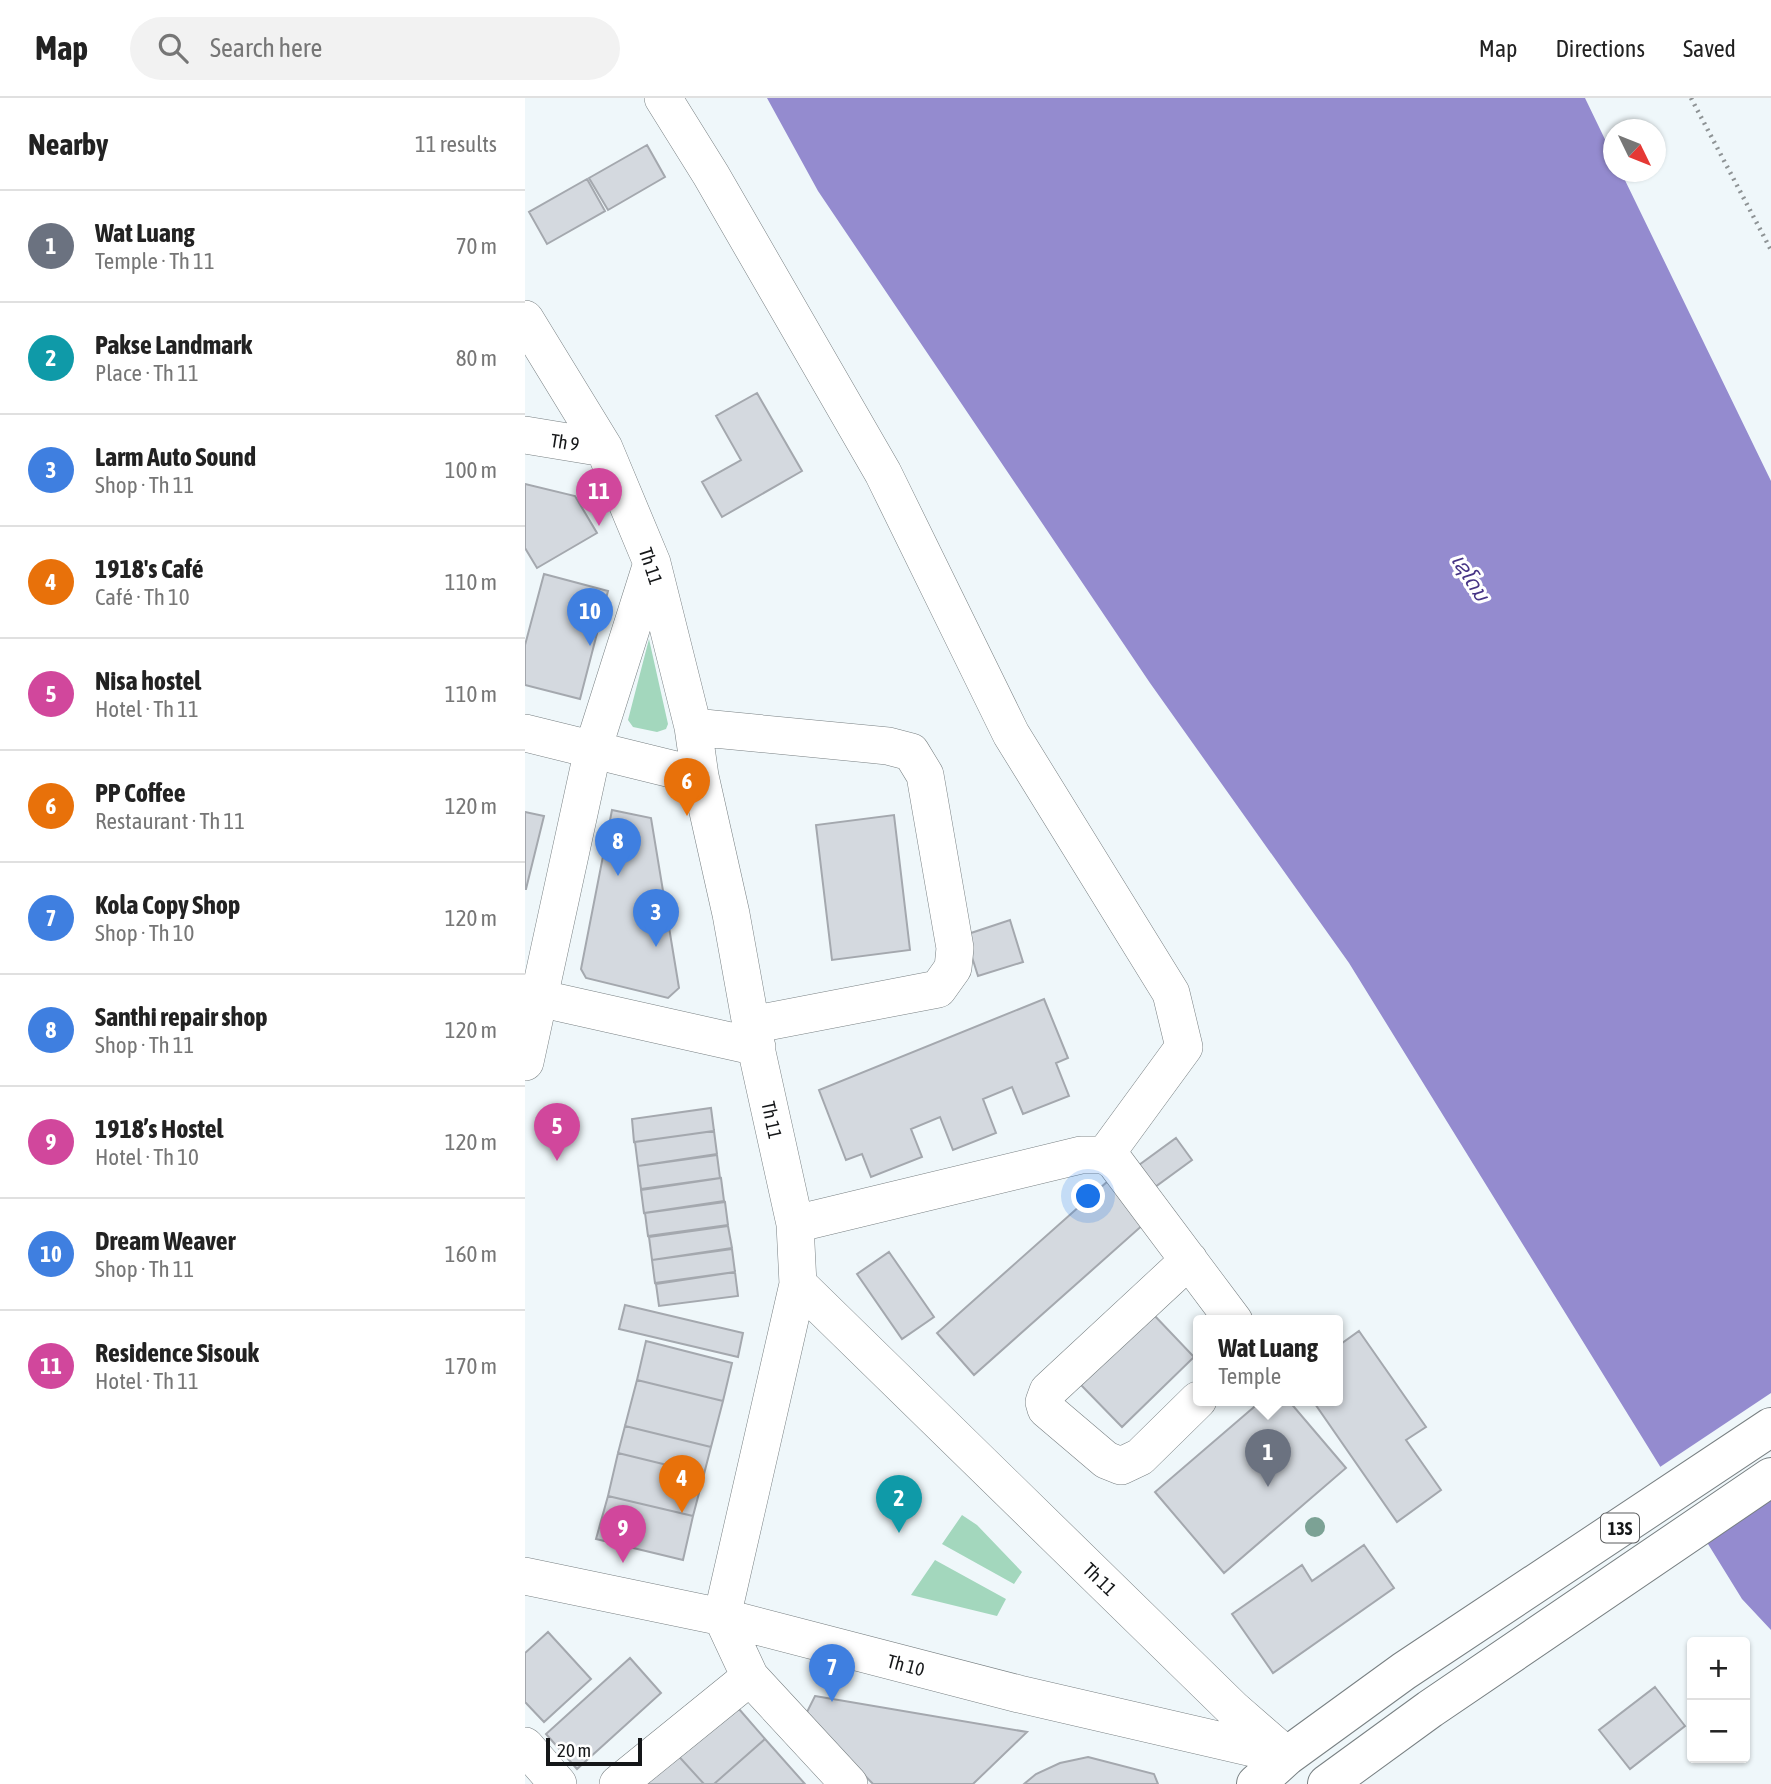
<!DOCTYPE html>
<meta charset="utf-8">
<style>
body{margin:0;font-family:"Asap Condensed","Noto Sans Lao",sans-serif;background:#f2f2f2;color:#222}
.controls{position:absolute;right:21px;bottom:21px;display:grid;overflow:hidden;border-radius:7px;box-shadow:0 2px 5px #0004}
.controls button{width:63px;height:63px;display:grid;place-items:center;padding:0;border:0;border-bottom:2px solid #e0e0e0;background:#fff;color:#222;font:35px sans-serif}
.compass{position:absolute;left:1078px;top:21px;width:63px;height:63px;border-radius:50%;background:#fff;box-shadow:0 2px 5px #0004;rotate:133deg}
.scale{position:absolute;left:21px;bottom:18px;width:96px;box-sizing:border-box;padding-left:7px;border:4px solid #151719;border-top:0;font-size:19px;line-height:24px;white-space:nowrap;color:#151719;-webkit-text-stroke:5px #fff;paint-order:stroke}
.you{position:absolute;left:564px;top:1099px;width:24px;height:24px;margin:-18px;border:5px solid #fff;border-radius:50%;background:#1a73e8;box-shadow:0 0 0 10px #1a73e833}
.badge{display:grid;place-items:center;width:46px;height:46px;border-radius:50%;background:#2563eb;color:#fff;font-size:23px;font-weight:700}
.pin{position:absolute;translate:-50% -58px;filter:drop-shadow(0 2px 4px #0008)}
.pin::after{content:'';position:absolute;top:37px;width:24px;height:21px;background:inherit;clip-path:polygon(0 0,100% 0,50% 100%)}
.popup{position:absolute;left:668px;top:1217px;width:150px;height:91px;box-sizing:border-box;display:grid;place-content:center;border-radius:7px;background:#fff;filter:drop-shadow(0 2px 5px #0005);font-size:23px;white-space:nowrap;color:#767676}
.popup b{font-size:26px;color:#222}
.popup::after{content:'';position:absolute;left:50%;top:100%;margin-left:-14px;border:14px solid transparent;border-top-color:#fff}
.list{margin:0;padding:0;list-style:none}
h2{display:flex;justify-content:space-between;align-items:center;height:91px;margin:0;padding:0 28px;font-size:30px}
h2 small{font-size:23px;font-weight:400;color:#767676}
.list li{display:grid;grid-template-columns:46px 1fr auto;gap:21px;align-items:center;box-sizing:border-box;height:112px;padding:0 28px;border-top:2px solid #e0e0e0}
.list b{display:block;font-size:26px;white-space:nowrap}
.list p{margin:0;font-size:23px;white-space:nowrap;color:#767676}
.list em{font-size:23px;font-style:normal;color:#767676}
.icon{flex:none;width:38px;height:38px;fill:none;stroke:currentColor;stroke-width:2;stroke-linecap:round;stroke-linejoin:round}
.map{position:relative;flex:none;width:1246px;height:1686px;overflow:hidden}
header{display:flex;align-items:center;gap:42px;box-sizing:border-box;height:98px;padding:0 35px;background:#fff;border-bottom:2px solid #e0e0e0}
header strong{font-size:33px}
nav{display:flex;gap:38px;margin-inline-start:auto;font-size:24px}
.search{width:490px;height:63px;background:#f2f2f2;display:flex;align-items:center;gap:18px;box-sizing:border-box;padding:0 24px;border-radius:38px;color:#767676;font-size:26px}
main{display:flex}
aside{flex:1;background:#fff}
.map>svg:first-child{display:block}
.green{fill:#a3d7bd}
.water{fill:#948bcf}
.pier{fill:#eff7fa}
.building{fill:#d4d9df;stroke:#a4a8ae;stroke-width:2}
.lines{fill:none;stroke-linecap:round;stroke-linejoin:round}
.minor-casing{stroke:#798083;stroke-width:38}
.highway-casing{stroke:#798083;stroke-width:40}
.path{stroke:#8e9395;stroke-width:4.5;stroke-dasharray:2 5;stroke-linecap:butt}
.minor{stroke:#fff;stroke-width:37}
.highway{stroke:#fff;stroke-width:38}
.tree{fill:#7ca295}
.labels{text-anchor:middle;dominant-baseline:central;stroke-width:6;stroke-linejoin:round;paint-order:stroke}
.shield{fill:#fff;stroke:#5b5d5e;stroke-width:2}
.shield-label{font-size:18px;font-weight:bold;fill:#151719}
.street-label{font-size:19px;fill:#151719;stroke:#fff}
.water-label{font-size:21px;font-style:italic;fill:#463485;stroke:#fff}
</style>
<header>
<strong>Map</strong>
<div class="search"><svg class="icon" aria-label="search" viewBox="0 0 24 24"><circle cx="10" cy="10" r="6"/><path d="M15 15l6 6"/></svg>Search here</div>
<nav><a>Map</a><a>Directions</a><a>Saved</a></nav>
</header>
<main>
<aside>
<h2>Nearby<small>11 results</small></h2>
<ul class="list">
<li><span class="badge" style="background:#6b7280">1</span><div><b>Wat Luang</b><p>Temple · Th 11</p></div><em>70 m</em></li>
<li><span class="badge" style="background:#0f9aa8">2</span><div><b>Pakse Landmark</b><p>Place · Th 11</p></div><em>80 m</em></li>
<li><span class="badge" style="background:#3f7fe0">3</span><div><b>Larm Auto Sound</b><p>Shop · Th 11</p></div><em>100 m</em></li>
<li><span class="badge" style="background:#e8710a">4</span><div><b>1918's Café</b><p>Café · Th 10</p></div><em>110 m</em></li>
<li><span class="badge" style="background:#d1479c">5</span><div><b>Nisa hostel</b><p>Hotel · Th 11</p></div><em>110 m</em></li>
<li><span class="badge" style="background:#e8710a">6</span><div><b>PP Coffee</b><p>Restaurant · Th 11</p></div><em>120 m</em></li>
<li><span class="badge" style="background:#3f7fe0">7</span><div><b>Kola Copy Shop</b><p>Shop · Th 10</p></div><em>120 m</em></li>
<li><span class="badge" style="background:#3f7fe0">8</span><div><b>Santhi repair shop</b><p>Shop · Th 11</p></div><em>120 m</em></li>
<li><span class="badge" style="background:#d1479c">9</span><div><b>1918’s Hostel</b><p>Hotel · Th 10</p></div><em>120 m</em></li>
<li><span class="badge" style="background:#3f7fe0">10</span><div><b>Dream Weaver</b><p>Shop · Th 11</p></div><em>160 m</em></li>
<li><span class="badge" style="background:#d1479c">11</span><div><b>Residence Sisouk</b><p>Hotel · Th 11</p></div><em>170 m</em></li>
</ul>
</aside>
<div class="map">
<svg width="1246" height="1686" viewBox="0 0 1246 1686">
<rect width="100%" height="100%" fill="#eff7fa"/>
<path class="green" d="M124 541 143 626 141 631 132 634 108 629 103 622Z
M437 1417 452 1427 497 1474 489 1486 417 1446Z
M410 1462 481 1501 472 1518 386 1497Z"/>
<path class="water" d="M242 0H1060L1088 58V74H1096L1246 383V1532L1217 1501 824 865 625 585 293 93Z"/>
<path class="pier" d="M1246 1295V1385L1171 1435 1132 1371Z"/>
<path class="building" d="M122 47 140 79 83 112 64 80Z
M62 81 80 113 22 146 4 114Z
M232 295 277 373 197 419 177 384 216 362 191 318Z
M0 386 50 398 72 435 12 470 0 450Z
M19 476 83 493 55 601 0 587V547Z
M87 712 126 720 154 890 143 900 61 880 56 871Z
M0 714 19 718 1 791H0Z
M369 717 385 852 307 862 291 727Z
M485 822 498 864 453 878 440 837Z
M519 901 543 960 531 965 544 998 498 1016 487 989 458 1001 471 1035 428 1052 415 1019 386 1031 397 1059 346 1079 337 1056 321 1062 294 992Z
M186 1010 189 1033 109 1044 107 1021Z
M189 1033 192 1056 113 1068 110 1044Z
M651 1040 667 1062 630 1089 614 1067Z
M192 1057 195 1080 116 1091 113 1068Z
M196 1080 199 1103 119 1115 116 1092Z
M583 1083 620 1125 449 1277 412 1235Z
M200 1104 203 1127 123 1138 120 1115Z
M203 1128 207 1150 127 1162 124 1139Z
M207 1151 210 1174 130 1185 127 1162Z
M364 1154 409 1219 377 1241 332 1176Z
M210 1174 213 1198 134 1208 131 1186Z
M100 1207 218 1235 213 1259 94 1231Z
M628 1216 669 1259 597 1329 556 1287Z
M834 1233 901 1329 881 1342 916 1392 872 1424 788 1303H813V1248Z
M121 1243 207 1265 198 1303 112 1282Z
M112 1282 198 1303 186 1349 100 1328Z
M736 1303H764L821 1370 699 1475 630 1394Z
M100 1328 186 1349 179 1376 93 1355Z
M93 1355 179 1376 168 1418 83 1398Z
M83 1398 168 1418 158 1462 71 1441Z
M839 1447 869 1490 748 1575 707 1516 777 1467 787 1483Z
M23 1534 66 1581 19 1624 0 1604V1555Z
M105 1560 136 1595 52 1671 21 1636Z
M1130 1589 1160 1628 1105 1671 1074 1632Z
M290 1598 502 1634 448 1686H348L281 1616Z
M214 1611 240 1641 189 1686H179L148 1652Z
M240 1641 280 1686H189Z
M148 1652 179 1686H110Z
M563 1659 629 1676 633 1686H499L511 1676 535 1665Z"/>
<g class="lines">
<g class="minor-casing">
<path id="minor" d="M138 0 186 77 358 375 486 636 646 895 659 949 580 1057
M0 221 79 350 127 465 168 629 175 678 206 816 226 927 270 1126 273 1186 708 1611 762 1658
M0 337 79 350
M168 629 363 648 386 654 400 677 430 850 428 870 413 891 226 927
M0 635 175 678
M0 897 232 949
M0 964 68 651 127 465
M270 1126 556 1057H580L590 1064 709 1223
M664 1162 523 1293 519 1304 521 1311 581 1362 596 1368 615 1359 673 1302
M273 1186 197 1519 225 1579 324 1686
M0 1478 197 1519 494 1596 758 1657
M0 1648 33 1686
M93 1686 225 1579"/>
</g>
<g class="highway-casing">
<path id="highway" d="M731 1686 762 1658 879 1573 1246 1329
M802 1686 905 1611 1246 1379"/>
</g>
<path class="path" d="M1166 0 1246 152"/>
<use href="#minor" class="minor"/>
<use href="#highway" class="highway"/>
</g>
<circle class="tree" cx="790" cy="1429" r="10"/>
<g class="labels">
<rect class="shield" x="1076" y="1415.5" width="38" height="29" rx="5"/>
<g class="shield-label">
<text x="1095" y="1430">13S</text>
</g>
<g class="street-label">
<text transform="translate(40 344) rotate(9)">Th 9</text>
<text transform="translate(126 468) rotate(72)">Th 11</text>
<text transform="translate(247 1022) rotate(78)">Th 11</text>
<text transform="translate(575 1481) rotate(44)">Th 11</text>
<text transform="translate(381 1567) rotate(15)">Th 10</text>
</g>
<g class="water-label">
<text transform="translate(946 479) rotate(58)">ເຊໂດນ</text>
</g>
</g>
</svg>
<div class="controls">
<button>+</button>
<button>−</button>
</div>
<svg class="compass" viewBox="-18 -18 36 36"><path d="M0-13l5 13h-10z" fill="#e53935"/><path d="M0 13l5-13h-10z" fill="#767676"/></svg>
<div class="scale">20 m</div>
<div class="you"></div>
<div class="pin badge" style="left:743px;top:1389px;background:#6b7280">1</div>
<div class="popup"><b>Wat Luang</b>Temple</div>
<div class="pin badge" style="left:374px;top:1435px;background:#0f9aa8">2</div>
<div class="pin badge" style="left:131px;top:849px;background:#3f7fe0">3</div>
<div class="pin badge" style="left:157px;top:1415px;background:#e8710a">4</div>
<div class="pin badge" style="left:32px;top:1063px;background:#d1479c">5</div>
<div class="pin badge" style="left:162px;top:718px;background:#e8710a">6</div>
<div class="pin badge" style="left:307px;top:1604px;background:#3f7fe0">7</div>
<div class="pin badge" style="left:93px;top:778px;background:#3f7fe0">8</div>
<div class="pin badge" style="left:98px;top:1465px;background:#d1479c">9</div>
<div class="pin badge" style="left:65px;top:548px;background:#3f7fe0">10</div>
<div class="pin badge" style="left:74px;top:428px;background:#d1479c">11</div>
</div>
</main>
